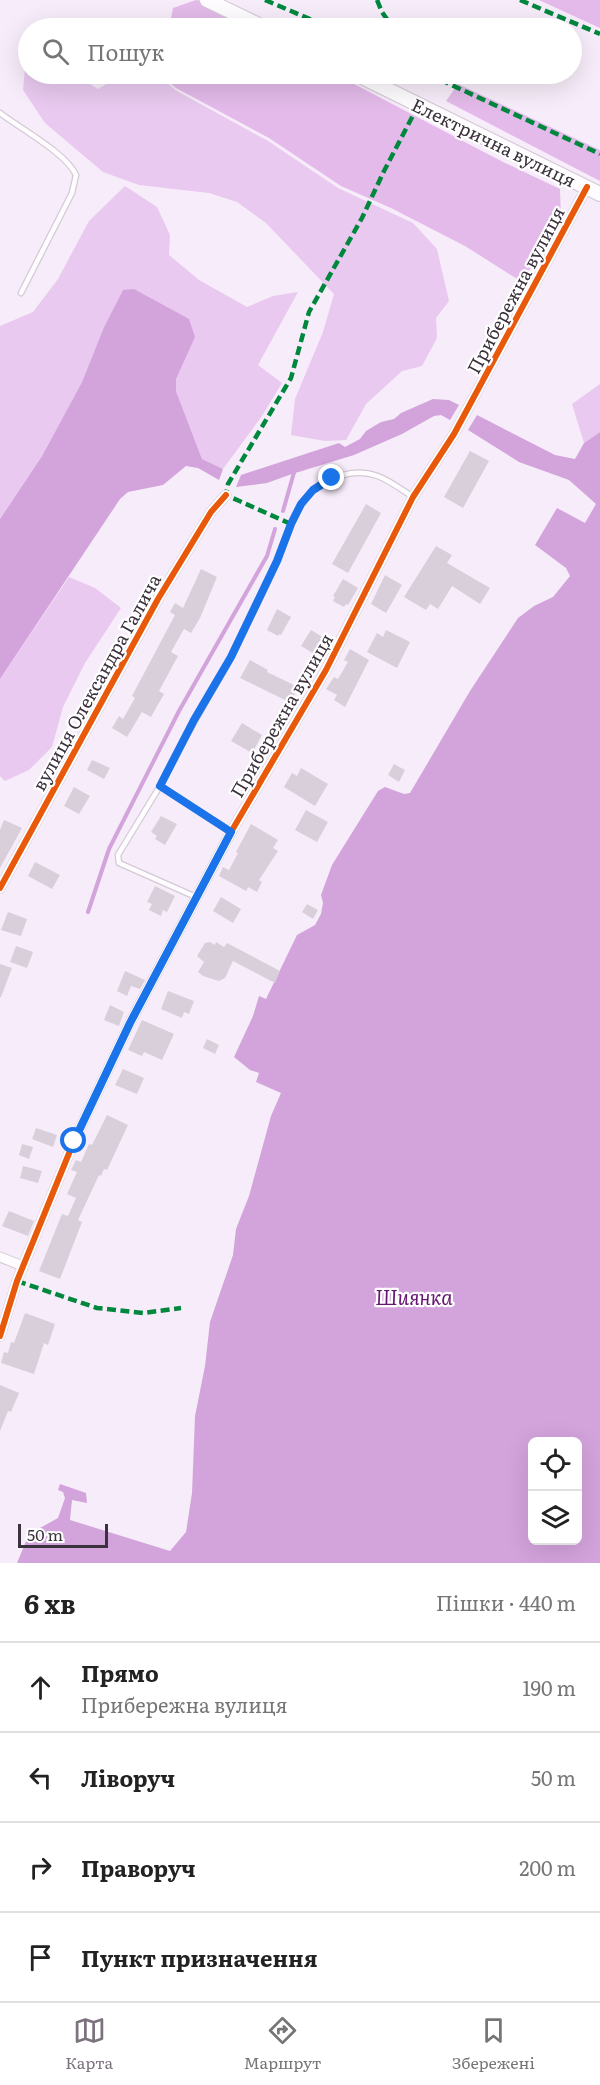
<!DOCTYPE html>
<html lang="uk">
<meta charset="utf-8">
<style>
body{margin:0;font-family:Literata,serif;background:#f2f2f2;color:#222}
.controls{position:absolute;right:18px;bottom:18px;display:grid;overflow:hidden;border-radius:9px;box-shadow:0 6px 24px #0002}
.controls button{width:54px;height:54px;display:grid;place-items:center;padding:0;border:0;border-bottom:2px solid #e0e0e0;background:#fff;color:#222;font:30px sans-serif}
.scale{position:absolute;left:18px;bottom:15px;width:90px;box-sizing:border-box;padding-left:6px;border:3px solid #3c323d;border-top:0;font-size:16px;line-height:21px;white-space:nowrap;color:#3c323d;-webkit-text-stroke:4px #fff;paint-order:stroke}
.stop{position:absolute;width:18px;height:18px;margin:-14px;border:4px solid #1a73e8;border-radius:50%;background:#fff}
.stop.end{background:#1a73e8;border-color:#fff;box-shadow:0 2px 6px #0008}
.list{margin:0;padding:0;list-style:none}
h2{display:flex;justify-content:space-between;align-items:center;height:78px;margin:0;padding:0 24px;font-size:26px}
h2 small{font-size:20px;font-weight:400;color:#767676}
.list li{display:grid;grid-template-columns:39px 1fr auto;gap:18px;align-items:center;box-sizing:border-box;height:90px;padding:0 24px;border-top:2px solid #e0e0e0}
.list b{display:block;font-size:22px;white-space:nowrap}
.list p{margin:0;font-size:20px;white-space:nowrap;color:#767676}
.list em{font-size:20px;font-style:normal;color:#767676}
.icon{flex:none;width:33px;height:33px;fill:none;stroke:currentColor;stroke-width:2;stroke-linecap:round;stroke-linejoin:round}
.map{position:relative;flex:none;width:600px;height:1563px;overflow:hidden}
.search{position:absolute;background:#fff;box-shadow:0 6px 24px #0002;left:18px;right:18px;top:18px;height:66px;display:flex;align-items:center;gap:15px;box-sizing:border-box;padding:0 21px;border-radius:33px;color:#767676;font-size:22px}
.sheet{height:438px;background:#fff}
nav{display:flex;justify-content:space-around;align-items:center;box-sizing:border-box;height:84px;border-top:2px solid #e0e0e0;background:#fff;font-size:16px;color:#767676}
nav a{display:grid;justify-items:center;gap:3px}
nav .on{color:#7d737f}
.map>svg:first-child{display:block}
.green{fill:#e9c9ef}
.forest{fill:#e3bae9}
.water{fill:#d3a3dc;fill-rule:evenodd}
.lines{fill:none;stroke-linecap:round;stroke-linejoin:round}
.stream{stroke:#d3a3dc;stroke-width:4}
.building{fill:#d9cfdb}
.lane-casing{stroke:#d3cad5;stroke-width:7}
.street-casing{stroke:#d3cad5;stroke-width:11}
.secondary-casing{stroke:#d3cad5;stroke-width:16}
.lane{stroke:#fefcfe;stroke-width:4.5}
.street{stroke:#fefcfe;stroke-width:9}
.secondary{stroke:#fefcfe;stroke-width:14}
.quiet{stroke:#00873e;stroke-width:4.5;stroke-dasharray:9 4.5;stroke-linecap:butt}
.cycleway-casing{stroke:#fff;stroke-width:10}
.cycleway{stroke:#e8590c;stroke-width:6}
.route{stroke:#1a73e8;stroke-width:8}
.labels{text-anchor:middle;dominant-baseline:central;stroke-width:4.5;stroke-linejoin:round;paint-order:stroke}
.street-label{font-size:18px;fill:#3c323d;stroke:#fff}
.water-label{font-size:20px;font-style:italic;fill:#661772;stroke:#fff}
</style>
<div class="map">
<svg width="600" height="1563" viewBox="0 0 600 1563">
<rect width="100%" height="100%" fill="#f7ecf9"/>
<path class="green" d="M28 66V74H73L98 89 124 74H158L175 90 268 141 338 188 413 223 437 249 449 301 436 318 437 338 422 366 402 371 366 404 346 440 325 441 291 435 295 399 323 332 334 294 266 223 237 202 209 193 139 185 103 172 45 123 23 90 25 68Z
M125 186 157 207 170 235 169 255 199 280 247 307 273 296 298 292 258 365 282 383 262 416 223 469 202 459 176 391V379L182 363 123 290 104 327 82 382 42 456 0 519V326L33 312 58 279 89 221Z
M600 384V432L584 443 572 404Z
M69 577 95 588 121 608 85 663 63 707 52 747 29 770 5 781 0 776V679Z"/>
<path class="forest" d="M196 0H197L250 28H169L173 8Z
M539 0H600V28Z
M159 74H335L503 162 560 189 561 218 522 282 465 246 391 208 341 186 269 138 176 88Z
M458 84 600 150V181L446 101Z"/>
<path class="water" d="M134 289 189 319 195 337 176 379V391L202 459 223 469 219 480 198 468 186 466 163 485 128 492 120 499 0 679V519L42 456 82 382 104 327 123 290Z
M433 399 449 400 459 405 450 420 441 415 434 416 402 434 354 455 292 474 267 483 236 487 241 475 339 443 345 447 360 439 366 431 381 422 394 419 401 413Z
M477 415 555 455 575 459 584 443 600 432V1563H17L29 1534 58 1518 65 1498 63 1492 58 1490 60 1484 86 1493 87 1503 72 1500 70 1520 170 1551 186 1532 192 1493 195 1416 205 1366 210 1322 233 1255 236 1229 249 1196 271 1116 281 1093 256 1082 259 1073 250 1070 234 1057 253 1016 259 996 266 999 297 935 315 925 321 914 323 903 321 895 332 865 378 791 385 787 404 794 410 793 470 691 518 618 534 606 553 597 570 576 566 568 535 545 557 508 585 523 596 504 569 480 519 462 468 430ZM532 1442H578V1540H532Z"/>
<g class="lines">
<path class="stream" d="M283 511 295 469
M88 912 109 849 179 711 267 556 275 529"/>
</g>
<path class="building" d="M470 451 489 461 463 508 444 497Z
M366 504 381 513 348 573 332 564Z
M436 546 452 555 447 563 490 588 480 604 452 586 438 609 430 604 426 610 404 597Z
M201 569 217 577 200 618 191 633 184 629 171 652 178 656 159 691 164 694 151 717 142 712 127 737 112 728 119 716 123 719 135 698 132 696 175 615 170 612 175 603 183 608Z
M385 575 402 585 386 613 371 604Z
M343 579 358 588 348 605 346 604 344 607 333 601 335 597 333 596Z
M277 609 291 617 281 635 279 634 278 636 267 630Z
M311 630 326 639 316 655 301 646Z
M386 630 410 642 397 668 367 652 377 633 383 637Z
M350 649 369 660 345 707 334 700 337 695 326 689 334 677 338 679 348 662 344 660Z
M250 660 268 670 267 672 298 687 291 703 240 678Z
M242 723 262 735 252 753 231 741Z
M92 760 110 768 104 779 87 770Z
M394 764 405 770 399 782 388 775Z
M301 768 328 784 315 806 284 787 292 773 297 776Z
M74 787 90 796 79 814 64 806Z
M306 810 328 822 317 842 295 830Z
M161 816 177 824 165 845 155 839 157 836 151 832Z
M4 820 22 828 0 868V830Z
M251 824 278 840 273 848 278 851 259 880 262 882 257 892 248 887 246 891 219 876 223 867 229 870 238 853 236 852Z
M35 862 60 875 52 889 28 876Z
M155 886 175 896 167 912 163 910 161 916 149 910 152 904 147 902Z
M221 897 241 909 233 923 213 911Z
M307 904 318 910 313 919 302 912Z
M8 912 27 919 21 936 1 930Z
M210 942 215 945 216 942 224 947 227 943 280 971 275 983 233 961 225 978 219 981 203 976 198 972 204 962 197 956 205 943Z
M16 946 33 952 27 968 10 962Z
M0 964 12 968 1 997H0Z
M125 971 145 980 140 989 131 986 127 996 117 991Z
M168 991 194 1001 189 1014 184 1012 182 1018 161 1009Z
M110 1005 124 1012 119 1026 104 1020Z
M142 1020 174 1034 162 1060 144 1052 142 1056 128 1050Z
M207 1039 219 1045 215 1054 203 1048Z
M123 1069 144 1078 137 1094 115 1085Z
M107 1115 128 1125 107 1170 104 1169 101 1176 99 1175 78 1220 82 1222 60 1279 39 1271 62 1214 68 1216 76 1198 67 1194 77 1172 71 1170 76 1160 81 1162 89 1144 92 1145Z
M36 1128 57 1135 53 1147 32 1139Z
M22 1144 33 1147 29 1159 19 1155Z
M23 1166 42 1171 38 1183 20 1178Z
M9 1211 34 1221 28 1236 2 1226Z
M25 1313 55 1324 48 1345 44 1343 34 1374 1 1363 4 1352 8 1353 11 1342 14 1343Z
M0 1385 19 1393 11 1412 8 1411 0 1431Z"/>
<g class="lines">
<g class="lane-casing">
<path id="lane" d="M0 113C21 129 66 153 76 175L72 193 21 293
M160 786 118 855 119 863 196 897
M231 832 160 786C181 741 209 699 232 655 247 624 264 592 277 561 289 534 296 499 322 483 328 479 336 477 343 475 373 467 389 481 413 497"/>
</g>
<g class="street-casing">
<path id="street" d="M0 888 158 599 211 512 226 495
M0 1257 23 1266
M0 1336 17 1281 74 1141 130 1023 231 832 326 670 413 497 454 434 587 187"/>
</g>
<g class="secondary-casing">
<path id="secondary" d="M207 0 265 28
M356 74 600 194"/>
</g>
<use href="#lane" class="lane"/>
<use href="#street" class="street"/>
<use href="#secondary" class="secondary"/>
<path class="quiet" d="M265 0 331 28
M377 0 382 12 393 28
M520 0 600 34
M428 74 600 154
M291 524 226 495 228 484 291 378 309 312 362 218 384 171 419 104
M17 1281 97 1308 143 1313 181 1308"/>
<g class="cycleway-casing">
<path id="cycleway" d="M0 888 158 599 211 512 226 495
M0 1336 17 1281 74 1141 130 1023 231 832 326 670 413 497 454 434 587 187"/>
</g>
<use href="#cycleway" class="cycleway"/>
</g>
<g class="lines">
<path class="route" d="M74 1141 130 1023 231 832 160 786 194 720 231 657 277 561 291 524 301 504 313 490 332 478"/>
</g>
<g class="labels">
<g class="street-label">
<text transform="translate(494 142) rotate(26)">Електрична вулиця</text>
<text transform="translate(515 290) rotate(-62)">Прибережна вулиця</text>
<text transform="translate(96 682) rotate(-61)">вулиця Олександра Галича</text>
<text transform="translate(281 715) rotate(-60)">Прибережна вулиця</text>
</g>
<g class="water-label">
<text x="414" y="1296">Шиянка</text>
</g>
</g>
</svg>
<div class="controls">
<button><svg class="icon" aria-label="locate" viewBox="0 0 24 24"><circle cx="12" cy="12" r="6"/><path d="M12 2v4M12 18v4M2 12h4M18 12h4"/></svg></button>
<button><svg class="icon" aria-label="layers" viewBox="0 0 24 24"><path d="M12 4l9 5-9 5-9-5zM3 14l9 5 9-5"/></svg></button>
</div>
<div class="scale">50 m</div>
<div class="stop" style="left:74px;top:1141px"></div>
<div class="stop end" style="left:332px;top:478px"></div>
<div class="search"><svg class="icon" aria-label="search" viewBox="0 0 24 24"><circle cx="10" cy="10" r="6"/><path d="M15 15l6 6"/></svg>Пошук</div>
</div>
<section class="sheet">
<h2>6 хв<small>Пішки · 440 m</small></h2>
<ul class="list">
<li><svg class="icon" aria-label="ahead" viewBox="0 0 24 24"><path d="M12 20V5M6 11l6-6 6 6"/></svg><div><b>Прямо</b><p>Прибережна вулиця</p></div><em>190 m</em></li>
<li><svg class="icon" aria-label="left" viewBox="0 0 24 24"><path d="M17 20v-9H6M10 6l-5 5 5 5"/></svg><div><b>Ліворуч</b></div><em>50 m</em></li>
<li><svg class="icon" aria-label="right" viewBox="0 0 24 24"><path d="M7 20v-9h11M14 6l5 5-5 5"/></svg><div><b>Праворуч</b></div><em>200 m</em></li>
<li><svg class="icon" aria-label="arrive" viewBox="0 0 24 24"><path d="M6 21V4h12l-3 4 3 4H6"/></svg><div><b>Пункт призначення</b></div></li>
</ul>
</section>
<nav>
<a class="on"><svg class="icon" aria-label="map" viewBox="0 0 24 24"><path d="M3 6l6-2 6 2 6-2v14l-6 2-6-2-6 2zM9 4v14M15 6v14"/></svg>Карта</a>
<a><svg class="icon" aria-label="directions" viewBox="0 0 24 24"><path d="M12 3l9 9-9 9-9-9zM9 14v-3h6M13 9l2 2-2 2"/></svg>Маршрут</a>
<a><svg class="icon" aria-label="saved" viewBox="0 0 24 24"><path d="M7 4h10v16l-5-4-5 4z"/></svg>Збережені</a>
</nav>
